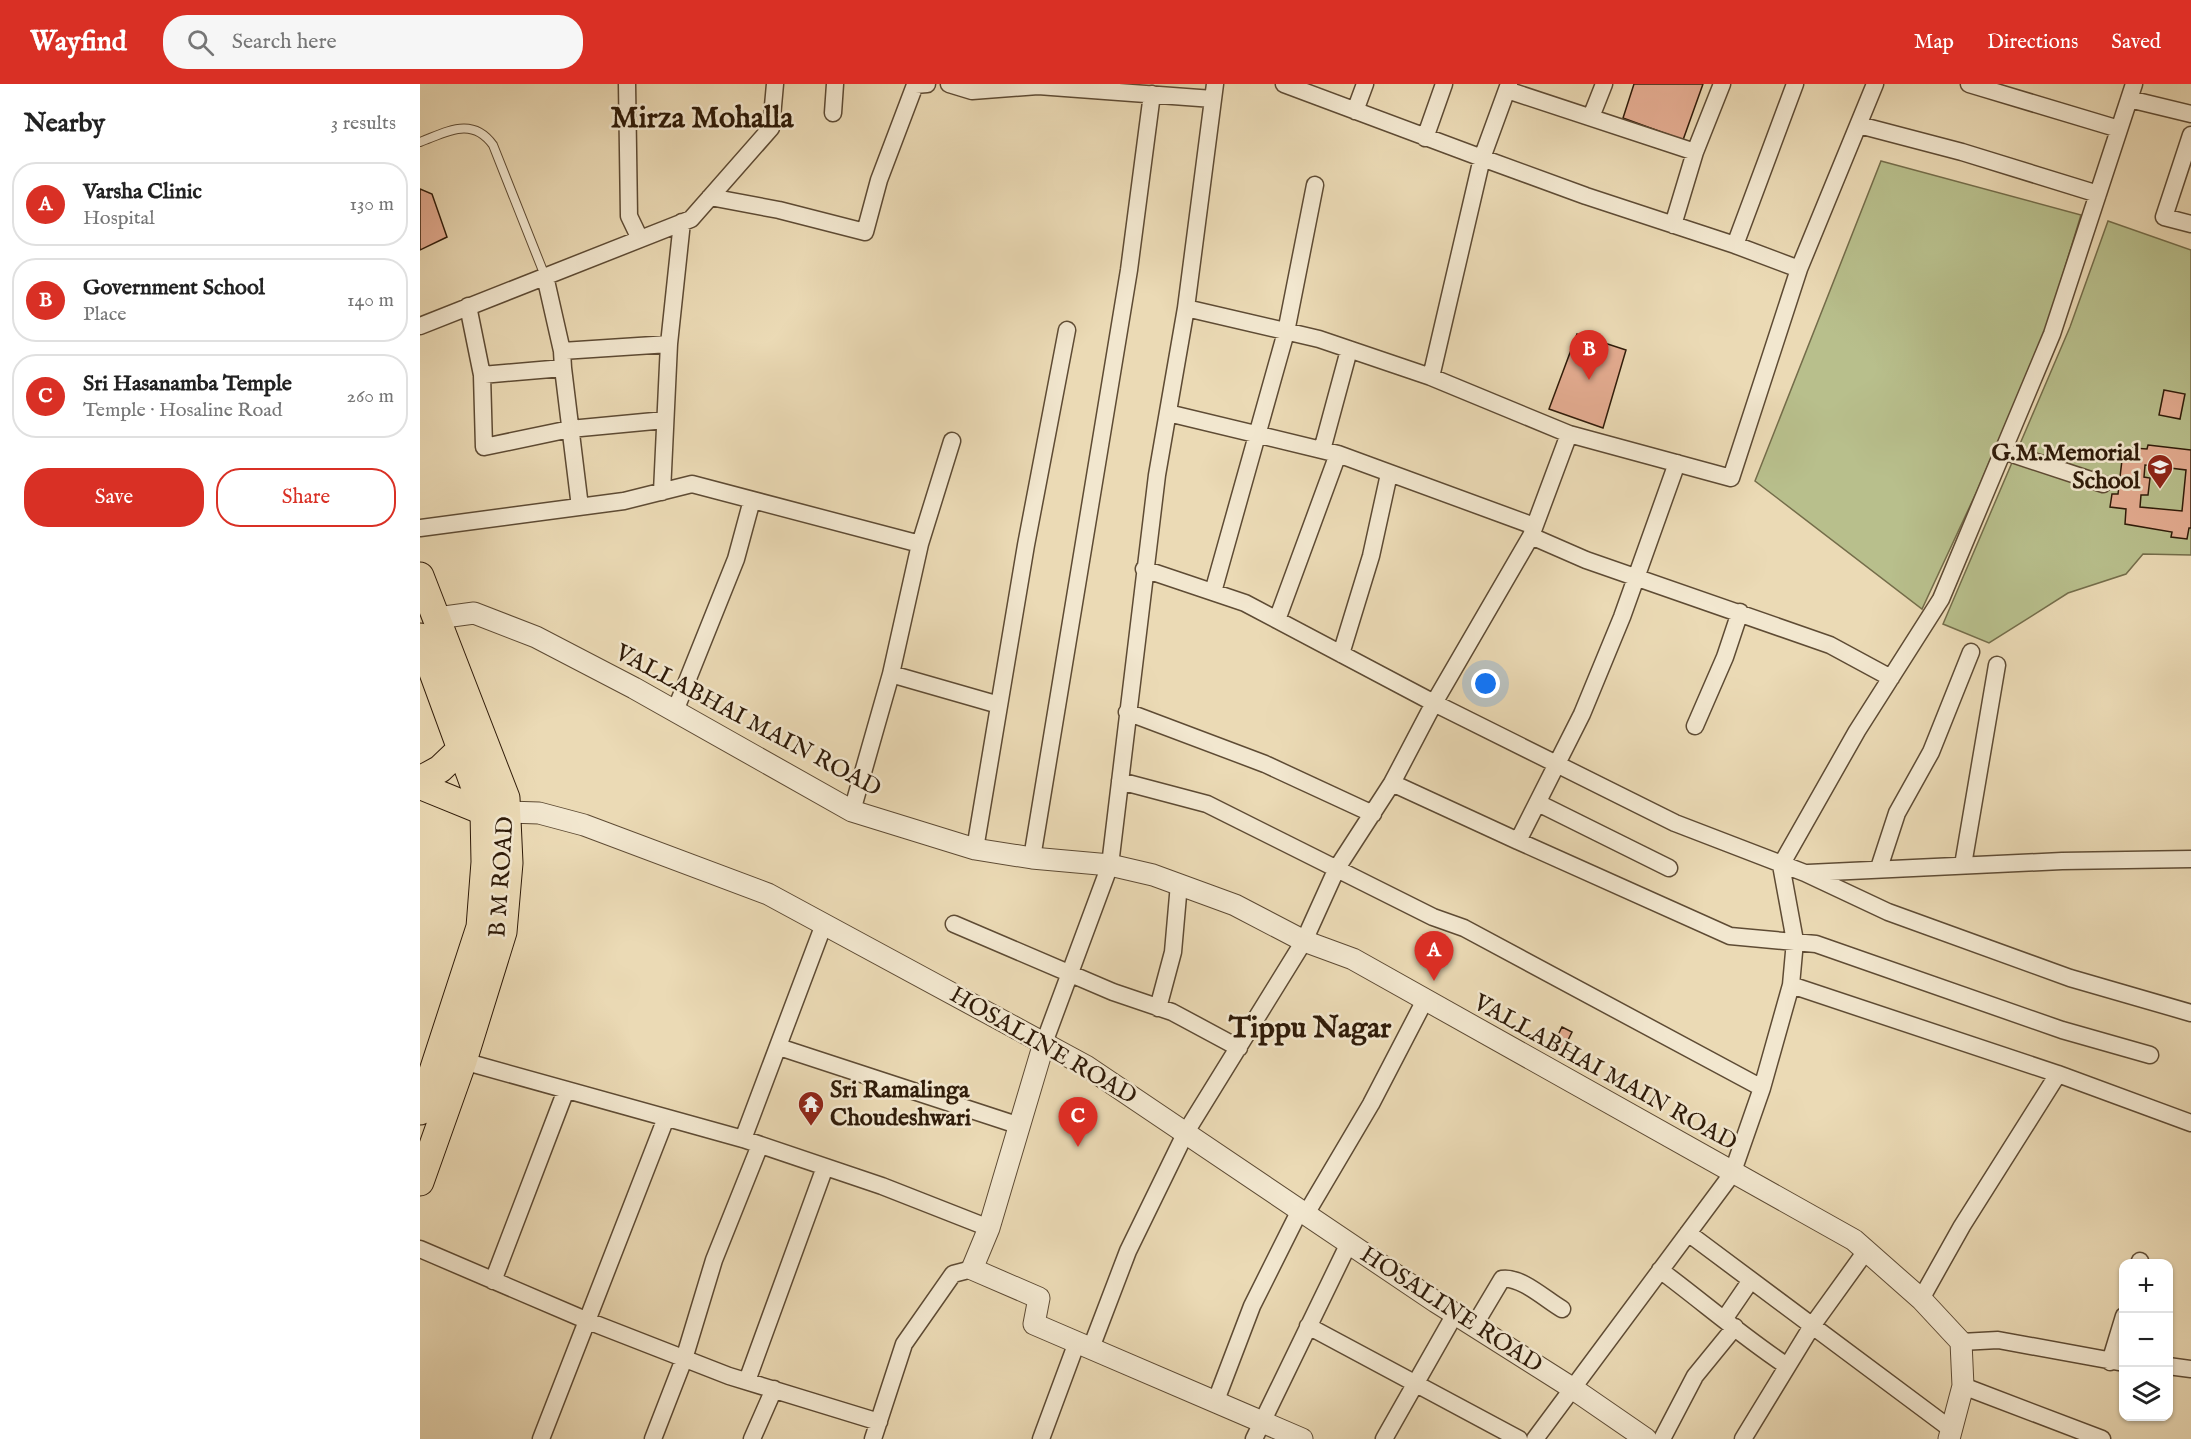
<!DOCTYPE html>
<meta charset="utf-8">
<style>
body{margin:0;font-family:"IM FELL English",serif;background:#f6f6f6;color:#222}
.controls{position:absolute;right:18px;bottom:18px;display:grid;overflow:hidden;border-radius:12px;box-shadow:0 2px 4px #0004}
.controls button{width:54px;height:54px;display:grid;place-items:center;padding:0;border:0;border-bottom:2px solid #e0e0e0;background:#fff;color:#222;font:30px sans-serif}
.you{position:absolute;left:1066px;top:600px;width:21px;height:21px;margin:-15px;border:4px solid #fff;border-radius:50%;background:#1a73e8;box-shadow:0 0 0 9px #1a73e833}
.badge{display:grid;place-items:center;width:39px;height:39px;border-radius:50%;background:#d93025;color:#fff;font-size:20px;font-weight:700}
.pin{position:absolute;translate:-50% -50px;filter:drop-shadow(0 2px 3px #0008)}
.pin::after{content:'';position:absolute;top:32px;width:21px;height:18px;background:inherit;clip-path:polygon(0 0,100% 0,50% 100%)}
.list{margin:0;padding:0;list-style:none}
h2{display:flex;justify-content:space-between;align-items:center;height:78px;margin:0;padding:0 24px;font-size:26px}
h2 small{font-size:20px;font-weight:400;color:#767676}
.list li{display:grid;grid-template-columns:39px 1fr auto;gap:18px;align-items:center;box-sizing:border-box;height:84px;margin:0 12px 12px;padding:0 12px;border:2px solid #e0e0e0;border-radius:24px}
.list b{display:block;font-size:22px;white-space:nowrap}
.list p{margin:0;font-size:20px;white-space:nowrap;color:#767676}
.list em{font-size:20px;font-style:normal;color:#767676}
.actions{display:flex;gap:12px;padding:18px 24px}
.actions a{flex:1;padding:14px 0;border:2px solid #d93025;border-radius:24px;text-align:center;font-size:21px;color:#d93025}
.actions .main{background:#d93025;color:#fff}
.icon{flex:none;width:33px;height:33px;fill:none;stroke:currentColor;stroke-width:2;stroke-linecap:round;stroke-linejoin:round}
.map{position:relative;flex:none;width:1771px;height:1355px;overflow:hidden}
header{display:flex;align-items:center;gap:36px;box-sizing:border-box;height:84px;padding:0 30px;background:#d93025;color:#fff}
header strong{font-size:28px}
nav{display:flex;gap:33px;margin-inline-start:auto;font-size:21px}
.search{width:420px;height:54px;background:#f6f6f6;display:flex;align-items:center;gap:15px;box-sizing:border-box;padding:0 21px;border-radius:24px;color:#767676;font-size:22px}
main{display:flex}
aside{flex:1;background:#fff}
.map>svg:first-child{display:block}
.green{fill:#b8bf8c;stroke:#746d4a;stroke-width:1.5}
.building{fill:#e4ac91;stroke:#2f1b09;stroke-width:1.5;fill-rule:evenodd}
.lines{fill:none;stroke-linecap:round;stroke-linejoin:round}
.service-casing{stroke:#5e4b34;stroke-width:10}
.minor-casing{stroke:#5e4b34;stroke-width:19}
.tertiary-casing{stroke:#5e4b34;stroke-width:23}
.primary-casing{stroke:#2f1b09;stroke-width:28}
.trunk-casing{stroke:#2f1b09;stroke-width:29}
.service{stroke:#f2e7cf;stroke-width:8}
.minor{stroke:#f2e7cf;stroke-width:16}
.tertiary{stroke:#f2e7cf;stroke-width:21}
.primary{stroke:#ebdab5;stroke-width:26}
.trunk{stroke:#ebdab5;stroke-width:27}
.labels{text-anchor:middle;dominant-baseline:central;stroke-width:5;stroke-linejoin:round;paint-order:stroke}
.poi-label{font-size:24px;font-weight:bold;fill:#2f1b09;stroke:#f2e7cf;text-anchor:end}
.street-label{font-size:24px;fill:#2f1b09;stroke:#f2e7cf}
.district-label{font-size:30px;font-weight:bold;fill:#2f1b09;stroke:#f2e7cf}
</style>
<header>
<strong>Wayfind</strong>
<div class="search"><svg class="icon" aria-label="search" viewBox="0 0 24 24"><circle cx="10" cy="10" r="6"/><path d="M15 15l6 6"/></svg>Search here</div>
<nav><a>Map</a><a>Directions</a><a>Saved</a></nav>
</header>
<main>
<aside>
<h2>Nearby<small>3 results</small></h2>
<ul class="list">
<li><span class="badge">A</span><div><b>Varsha Clinic</b><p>Hospital</p></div><em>130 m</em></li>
<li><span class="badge">B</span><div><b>Government School</b><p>Place</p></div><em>140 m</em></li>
<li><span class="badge">C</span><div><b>Sri Hasanamba Temple</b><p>Temple · Hosaline Road</p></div><em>260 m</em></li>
</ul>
<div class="actions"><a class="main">Save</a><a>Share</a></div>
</aside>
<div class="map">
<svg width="1771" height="1355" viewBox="0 0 1771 1355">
<rect width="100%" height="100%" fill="#ebdab5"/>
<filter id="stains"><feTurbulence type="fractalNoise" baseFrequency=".00333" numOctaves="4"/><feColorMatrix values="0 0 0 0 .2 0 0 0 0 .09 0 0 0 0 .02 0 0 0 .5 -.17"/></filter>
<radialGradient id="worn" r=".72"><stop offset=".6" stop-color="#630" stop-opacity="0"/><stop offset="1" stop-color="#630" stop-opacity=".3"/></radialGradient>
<path class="green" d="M1461 77 1661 131 1627 242 1557 407 1502 525 1335 397Z
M1688 137 1771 166V471L1723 470 1706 490 1648 509 1569 559 1523 540 1650 243Z"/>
<path class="building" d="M1214 0H1283L1263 56 1203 34Z
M0 105 12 110 27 153 0 166Z
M1157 250 1206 266 1183 344 1129 325Z
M1744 306 1765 310 1760 335 1739 331Z
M1728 361 1771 366V444H1769L1767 455 1751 453 1752 448 1705 440 1706 425 1690 423 1692 410H1698L1702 376H1706V372L1712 373 1713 364 1727 365ZM1725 381 1766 386 1762 427 1720 423 1721 411H1728L1730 394 1724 393Z
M1142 943 1152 948 1141 970 1131 965Z"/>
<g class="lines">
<g class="service-casing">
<path id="service" d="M0 58C27 48 52 32 73 61L125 192"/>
</g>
<g class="minor-casing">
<path id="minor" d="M207 0 209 132 220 155
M529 0 552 7 618 2 793 15
M864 0 1062 74 1011 293 1149 350
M1089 0 1062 74 1166 112 1315 161
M1375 0 1315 161 1379 185
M1549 0 1699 45
M1087 6 1275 68 1302 0
M1709 15 1771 30
M935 27 945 0
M413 29 415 0
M1171 33 1184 0
M1439 41 1542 68 1678 110
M1771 51 1744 133 1771 140
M1005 54 1024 0
M290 113 359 126 445 148 459 96 495 1 507 0
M1253 141 1275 68
M125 192 142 267
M48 222 62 291 143 284 160 423
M766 224 795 0
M0 242 271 135 351 44 355 0
M249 260 262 138
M143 284 142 267 249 260 242 408
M62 291 64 363 150 345 245 336
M748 329 918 370 1114 442
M902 366 929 266
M1583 367 1683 400
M1257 379 1202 533 1162 630 1098 757 1310 852 1396 860 1642 946 1730 971
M0 444 204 417 272 400 500 460 471 590 579 621
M1111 452 1166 476 1410 561 1471 594
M500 460 532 357
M724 485 825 519 1014 619 1255 739 1385 789 1468 828 1650 894 1771 929
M793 508 866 248 895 101
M857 536 918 370
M921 570 951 472 969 390
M255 627 316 475 332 416
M707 628 845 680 953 730
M1275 642 1305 573 1320 528
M700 697 787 720 1013 833 1044 844 1342 1004
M972 699 1098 757
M1118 719 1249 784
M432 727 471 590
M555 765 606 461 647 246
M612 774 709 186 732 10
M1543 781 1577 581
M1459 784 1477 729 1511 668 1551 568
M1388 789 1642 777 1771 775
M534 840 693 908 752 928 819 964
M1371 901 1638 990 1771 1039
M738 924 753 868 759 800
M624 959 690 781 737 391 766 224 899 255 1011 293
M359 963 600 1042
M43 977 323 1055 462 1102 569 1144
M323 1055 404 840
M886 1130 951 1020 1005 916
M1268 1149 1532 1346
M0 1165 168 1237 309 1292 459 1338
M1719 1180 1720 1177
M1240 1186C1283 1218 1323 1253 1367 1282
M73 1197 146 1006
M1501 1215 1542 1142 1638 990
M1305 1234 1331 1196
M888 1242 1099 1355
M1054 1242 1082 1195C1101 1192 1126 1216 1142 1225
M1541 1258 1578 1256 1704 1279
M671 1264 708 1167 766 1048 884 857 917 784 972 699 1014 619 1111 452 1149 350 1311 394 1379 185 1455 0
M1690 1278 1704 1232
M1748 1282 1771 1285
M327 1297 405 1083
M1543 1302 1682 1355
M795 1319 832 1222 880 1126
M121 1355 246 1034
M233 1355 264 1275 294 1176 340 1061
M332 1355 354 1305
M453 1355 484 1260 533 1190 552 1185
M621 1355 657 1258
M834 1355 929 1159
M964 1355 1035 1230
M1115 1355 1312 1090 1342 1004 1371 901 1375 857 1361 781 1437 647 1521 515 1632 250 1714 0
M1242 1355 1275 1292 1315 1243
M1323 1355 1392 1242 1446 1167"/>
</g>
<g class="tertiary-casing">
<path id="tertiary" d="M17 534 54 529 116 553 214 604 432 727 555 765 612 774 690 781 733 791 815 821 884 857 933 875 1434 1156 1501 1215 1541 1258 1543 1302 1529 1355
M88 728 119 729 164 741 348 810 666 982 1016 1218 1152 1304 1226 1355
M624 959 569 1144 552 1185 619 1214 614 1240 882 1355"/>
</g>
<g class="primary-casing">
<path id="primary" d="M0 702 64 728H82"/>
</g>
<g class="trunk-casing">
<path id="trunk" d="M0 492 86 714 89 779 83 848 43 977 0 1098
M0 553 64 728 65 778 60 843 0 1027
M0 696 20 685 41 665"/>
</g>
<use href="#service" class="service"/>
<use href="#minor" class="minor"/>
<use href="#tertiary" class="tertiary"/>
<use href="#primary" class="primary"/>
<use href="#trunk" class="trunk"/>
</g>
<defs>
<g id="school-pin" transform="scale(1.35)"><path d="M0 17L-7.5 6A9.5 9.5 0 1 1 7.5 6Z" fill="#8f2418" stroke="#f2e7cf"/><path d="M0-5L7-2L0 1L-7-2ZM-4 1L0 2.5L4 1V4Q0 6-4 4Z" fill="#fff"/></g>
<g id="temple-pin" transform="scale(1.35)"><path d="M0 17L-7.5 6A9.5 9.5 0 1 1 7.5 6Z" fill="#8f2418" stroke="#f2e7cf"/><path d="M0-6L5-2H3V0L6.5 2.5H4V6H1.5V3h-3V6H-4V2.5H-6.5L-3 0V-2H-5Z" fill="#fff"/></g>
</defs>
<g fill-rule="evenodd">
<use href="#school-pin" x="1740" y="383"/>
<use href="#temple-pin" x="391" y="1020"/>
</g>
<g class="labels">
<g class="poi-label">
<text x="1720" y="369">G.M.Memorial<tspan x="1720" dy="28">School</tspan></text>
<text x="410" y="1006" text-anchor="start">Sri Ramalinga<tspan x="410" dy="28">Choudeshwari</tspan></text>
</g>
<g class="street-label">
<text transform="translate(328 637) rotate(28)">VALLABHAI MAIN ROAD</text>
<text transform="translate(82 793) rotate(-86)">B M ROAD</text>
<text transform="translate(623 962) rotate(30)">HOSALINE ROAD</text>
<text transform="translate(1185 989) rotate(29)">VALLABHAI MAIN ROAD</text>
<text transform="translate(1031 1226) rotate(33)">HOSALINE ROAD</text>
</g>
<g class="district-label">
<text x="282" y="35">Mirza Mohalla</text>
<text x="890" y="945">Tippu Nagar</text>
</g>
</g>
<rect width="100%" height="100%" filter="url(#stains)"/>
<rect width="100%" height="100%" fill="url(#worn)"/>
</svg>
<div class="controls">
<button>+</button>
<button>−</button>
<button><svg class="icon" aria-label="layers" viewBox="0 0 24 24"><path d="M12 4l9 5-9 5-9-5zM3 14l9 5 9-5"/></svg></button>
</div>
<div class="you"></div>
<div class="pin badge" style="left:1014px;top:897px">A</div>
<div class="pin badge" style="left:1169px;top:296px">B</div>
<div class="pin badge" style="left:658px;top:1063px">C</div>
</div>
</main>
